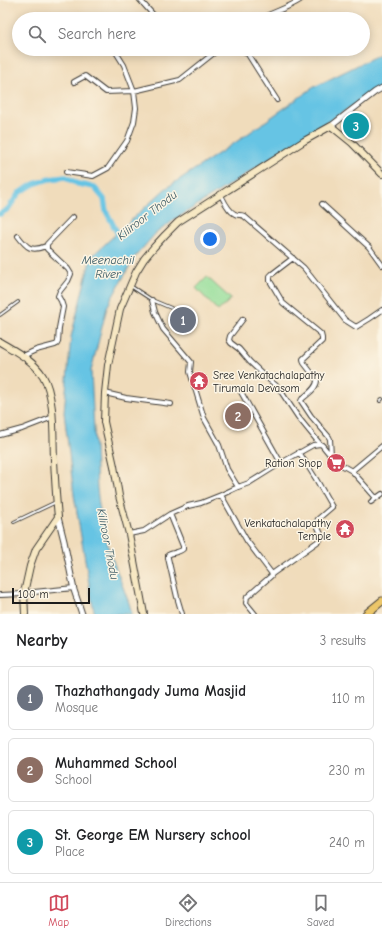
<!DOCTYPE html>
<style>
body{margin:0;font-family:"Comic Neue",sans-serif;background:#f2f2f2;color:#202124}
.scale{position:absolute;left:12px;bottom:10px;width:78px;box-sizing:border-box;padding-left:4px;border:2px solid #1c1c1c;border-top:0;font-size:11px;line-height:14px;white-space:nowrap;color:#1c1c1c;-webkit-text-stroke:3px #fcf5e5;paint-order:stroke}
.you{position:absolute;left:210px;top:239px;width:14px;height:14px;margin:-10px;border:3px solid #fff;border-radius:50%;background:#1a73e8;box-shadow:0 0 0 6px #1a73e833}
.badge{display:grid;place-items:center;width:26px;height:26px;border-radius:50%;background:#d1495b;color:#fff;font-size:13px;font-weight:700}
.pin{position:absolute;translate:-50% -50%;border:2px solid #fff;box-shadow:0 1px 4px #0006}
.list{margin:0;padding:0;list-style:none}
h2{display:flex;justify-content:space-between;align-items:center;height:52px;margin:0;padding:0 16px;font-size:17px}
h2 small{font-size:13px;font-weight:400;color:#757577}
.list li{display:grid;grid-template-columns:26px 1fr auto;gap:12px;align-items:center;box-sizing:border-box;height:64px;margin:0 8px 8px;padding:0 8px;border:1px solid #e0e0e0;border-radius:6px}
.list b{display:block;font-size:15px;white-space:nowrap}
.list p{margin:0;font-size:13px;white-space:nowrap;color:#757577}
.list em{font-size:13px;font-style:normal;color:#757577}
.icon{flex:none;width:22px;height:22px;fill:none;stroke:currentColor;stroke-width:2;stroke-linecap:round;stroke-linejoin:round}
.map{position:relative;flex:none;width:382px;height:614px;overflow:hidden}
.search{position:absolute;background:#fff;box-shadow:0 2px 10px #0003;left:12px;right:12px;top:12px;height:44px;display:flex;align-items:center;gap:10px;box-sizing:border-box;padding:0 14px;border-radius:22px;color:#757577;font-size:15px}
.sheet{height:268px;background:#fff}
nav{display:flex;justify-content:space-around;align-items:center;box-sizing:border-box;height:56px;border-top:1px solid #e0e0e0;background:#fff;font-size:11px;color:#757577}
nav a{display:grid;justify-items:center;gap:2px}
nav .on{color:#d1495b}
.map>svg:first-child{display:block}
.green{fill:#93dd98;stroke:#587c5a}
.water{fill:#66c4e4;stroke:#417080}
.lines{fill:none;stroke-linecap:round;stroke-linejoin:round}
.canal{stroke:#66c4e4;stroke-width:5.5}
.service-casing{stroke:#3c3934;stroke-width:4}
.minor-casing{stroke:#3c3934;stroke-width:6}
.tertiary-casing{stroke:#3c3934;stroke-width:7}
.secondary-casing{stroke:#3c3934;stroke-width:8}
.primary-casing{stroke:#3c3934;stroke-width:9}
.service{stroke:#fff;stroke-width:2}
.minor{stroke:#fff;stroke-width:4}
.tertiary{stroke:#fff;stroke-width:5}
.secondary{stroke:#f7e8c3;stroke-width:6}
.primary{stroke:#ecc669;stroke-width:7}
.labels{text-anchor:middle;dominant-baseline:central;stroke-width:3;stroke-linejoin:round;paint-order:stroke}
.poi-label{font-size:11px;fill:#1c1c1c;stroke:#fcf5e5;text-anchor:end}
.water-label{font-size:12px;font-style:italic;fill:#365762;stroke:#fcf5e5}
</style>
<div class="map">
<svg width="382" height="614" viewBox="0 0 382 614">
<rect width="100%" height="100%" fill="#fcf5e5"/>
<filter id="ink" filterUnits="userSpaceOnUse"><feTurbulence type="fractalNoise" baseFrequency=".025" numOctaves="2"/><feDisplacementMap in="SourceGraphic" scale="8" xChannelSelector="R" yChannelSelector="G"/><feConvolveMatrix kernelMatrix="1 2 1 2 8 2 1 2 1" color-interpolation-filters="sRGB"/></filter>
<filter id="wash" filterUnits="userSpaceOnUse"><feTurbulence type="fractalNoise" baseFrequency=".012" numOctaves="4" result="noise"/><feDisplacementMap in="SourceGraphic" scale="16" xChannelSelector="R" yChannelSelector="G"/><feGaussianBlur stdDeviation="0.9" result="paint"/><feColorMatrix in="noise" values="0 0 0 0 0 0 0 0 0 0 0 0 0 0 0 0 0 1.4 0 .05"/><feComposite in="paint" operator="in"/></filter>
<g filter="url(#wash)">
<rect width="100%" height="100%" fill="#f0dcbb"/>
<path class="green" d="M207 277 231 299 218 311 196 288Z"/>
<path class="water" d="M382 53V87L174 220 155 234 134 258 107 307 91 371 97 488 99 505 109 550 129 603 132 614H95L93 607 74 495 64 412 71 337 91 257 165 189 242 138 314 87Z"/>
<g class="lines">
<path class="canal" d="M0 214 8 209 19 193 34 184 49 179 66 177 78 184 94 187 104 199 106 211 120 238"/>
</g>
</g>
<g filter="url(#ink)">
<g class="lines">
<g class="service-casing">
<path id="service" d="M132 287 152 300 171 308
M0 315 18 302
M380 401 382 399
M14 522 56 502"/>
</g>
<g class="minor-casing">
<path id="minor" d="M140 0 157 19
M260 19C273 12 288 8 300 0
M240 49 247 53 259 72 277 100
M74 82 85 76 106 92 134 91 180 80 219 49
M66 172 93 176 108 168 127 141 134 122 136 108 134 91 124 65 114 49
M221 195C224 201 228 211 235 214 238 216 241 214 244 216L304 268 345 320 356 327 369 319 382 310
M322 204 369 247 382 265
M18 236C27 248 31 252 46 246
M293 258 272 274 270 276V281L283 303 321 334 322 338V341L303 359 304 363 317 380C317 388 308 394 302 399L301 401 311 416 329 437 330 439 331 455
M152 300 155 312 163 329 191 362 190 372 204 418 219 445 227 469 238 487
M243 319 230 336 229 340 231 343 239 349 250 362 267 378 278 387 298 417 320 444
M23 356 36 350 55 345 57 344 58 342 59 328 63 307 61 301 58 296 60 291 68 281 71 274 68 269 47 249V244L73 217
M241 392 281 463
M105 393 126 398 171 404
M0 435 22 429 53 417
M352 471 376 498
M221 495 247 541 272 574
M371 502 382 494
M170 514 183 546V549C179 553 173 552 168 555V558L177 597 182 614
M129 534 144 531 170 514 188 506 201 503 221 495 238 487 249 483 281 463 313 445 320 444 322 445 331 456 338 461 343 466 352 471 382 446
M24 593 74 588
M0 595 24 594
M255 614 246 603 247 597 271 576 272 574 320 540 321 534 316 523 318 519 332 507 316 479 299 452"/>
</g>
<g class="tertiary-casing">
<path id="tertiary" d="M331 126 375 92 382 88
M58 517 64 541 74 590 82 614"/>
</g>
<g class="secondary-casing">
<path id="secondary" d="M0 342C15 351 33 360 43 376 55 396 53 436 54 460 55 479 56 498 58 517L36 549 30 566 24 593 25 614
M144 614 129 534 119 496 114 466 104 422 105 393 108 365 120 309 136 272 144 259 154 247 165 235 178 222 304 141 331 126 352 143 382 174"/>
</g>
<g class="primary-casing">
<path id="primary" d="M366 614 382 601"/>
</g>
<use href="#service" class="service"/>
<use href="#minor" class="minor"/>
<use href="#tertiary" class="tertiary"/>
<use href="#secondary" class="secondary"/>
<use href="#primary" class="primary"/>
</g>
</g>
<defs>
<g id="temple-disc" transform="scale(1)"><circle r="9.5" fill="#d1495b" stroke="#fcf5e5"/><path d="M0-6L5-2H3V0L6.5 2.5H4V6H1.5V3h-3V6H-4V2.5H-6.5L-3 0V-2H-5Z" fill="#fff"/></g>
<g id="supermarket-disc" transform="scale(1)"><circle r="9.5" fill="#d1495b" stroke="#fcf5e5"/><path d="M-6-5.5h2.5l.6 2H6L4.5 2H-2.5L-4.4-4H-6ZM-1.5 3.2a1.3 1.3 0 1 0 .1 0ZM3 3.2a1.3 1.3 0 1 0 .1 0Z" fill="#fff"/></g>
</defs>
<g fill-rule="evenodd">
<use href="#temple-disc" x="199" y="381"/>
<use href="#supermarket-disc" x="336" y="463"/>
<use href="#temple-disc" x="345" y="529"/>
</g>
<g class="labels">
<g class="poi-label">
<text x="213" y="375" text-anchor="start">Sree Venkatachalapathy<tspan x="213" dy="13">Tirumala Devasom</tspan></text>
<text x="322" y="463">Ration Shop</text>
<text x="331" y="523">Venkatachalapathy<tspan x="331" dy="13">Temple</tspan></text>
</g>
<g class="water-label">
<text transform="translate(147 215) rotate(-38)">Kiliroor Thodu</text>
<text x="108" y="260">Meenachil<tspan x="108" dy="14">River</tspan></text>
<text transform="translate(108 544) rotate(79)">Kiliroor Thodu</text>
</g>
</g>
</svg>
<div class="scale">100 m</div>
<div class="you"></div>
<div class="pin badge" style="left:183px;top:320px;background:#6b7280">1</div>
<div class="pin badge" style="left:238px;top:416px;background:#8d6e63">2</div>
<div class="pin badge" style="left:356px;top:126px;background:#0f9aa8">3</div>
<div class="search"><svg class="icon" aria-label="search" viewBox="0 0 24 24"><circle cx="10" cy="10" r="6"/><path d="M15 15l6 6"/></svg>Search here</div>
</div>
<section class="sheet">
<h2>Nearby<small>3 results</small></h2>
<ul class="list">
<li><span class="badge" style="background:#6b7280">1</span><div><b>Thazhathangady Juma Masjid</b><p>Mosque</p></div><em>110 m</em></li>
<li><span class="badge" style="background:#8d6e63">2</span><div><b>Muhammed School</b><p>School</p></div><em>230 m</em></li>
<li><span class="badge" style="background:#0f9aa8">3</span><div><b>St. George EM Nursery school</b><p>Place</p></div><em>240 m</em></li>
</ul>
</section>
<nav>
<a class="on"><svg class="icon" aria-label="map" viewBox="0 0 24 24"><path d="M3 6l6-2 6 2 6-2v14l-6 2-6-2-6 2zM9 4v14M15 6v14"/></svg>Map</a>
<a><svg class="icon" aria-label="directions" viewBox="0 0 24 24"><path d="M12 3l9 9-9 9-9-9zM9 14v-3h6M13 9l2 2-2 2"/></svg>Directions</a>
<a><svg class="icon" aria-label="saved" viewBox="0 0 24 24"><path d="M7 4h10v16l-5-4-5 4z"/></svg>Saved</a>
</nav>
